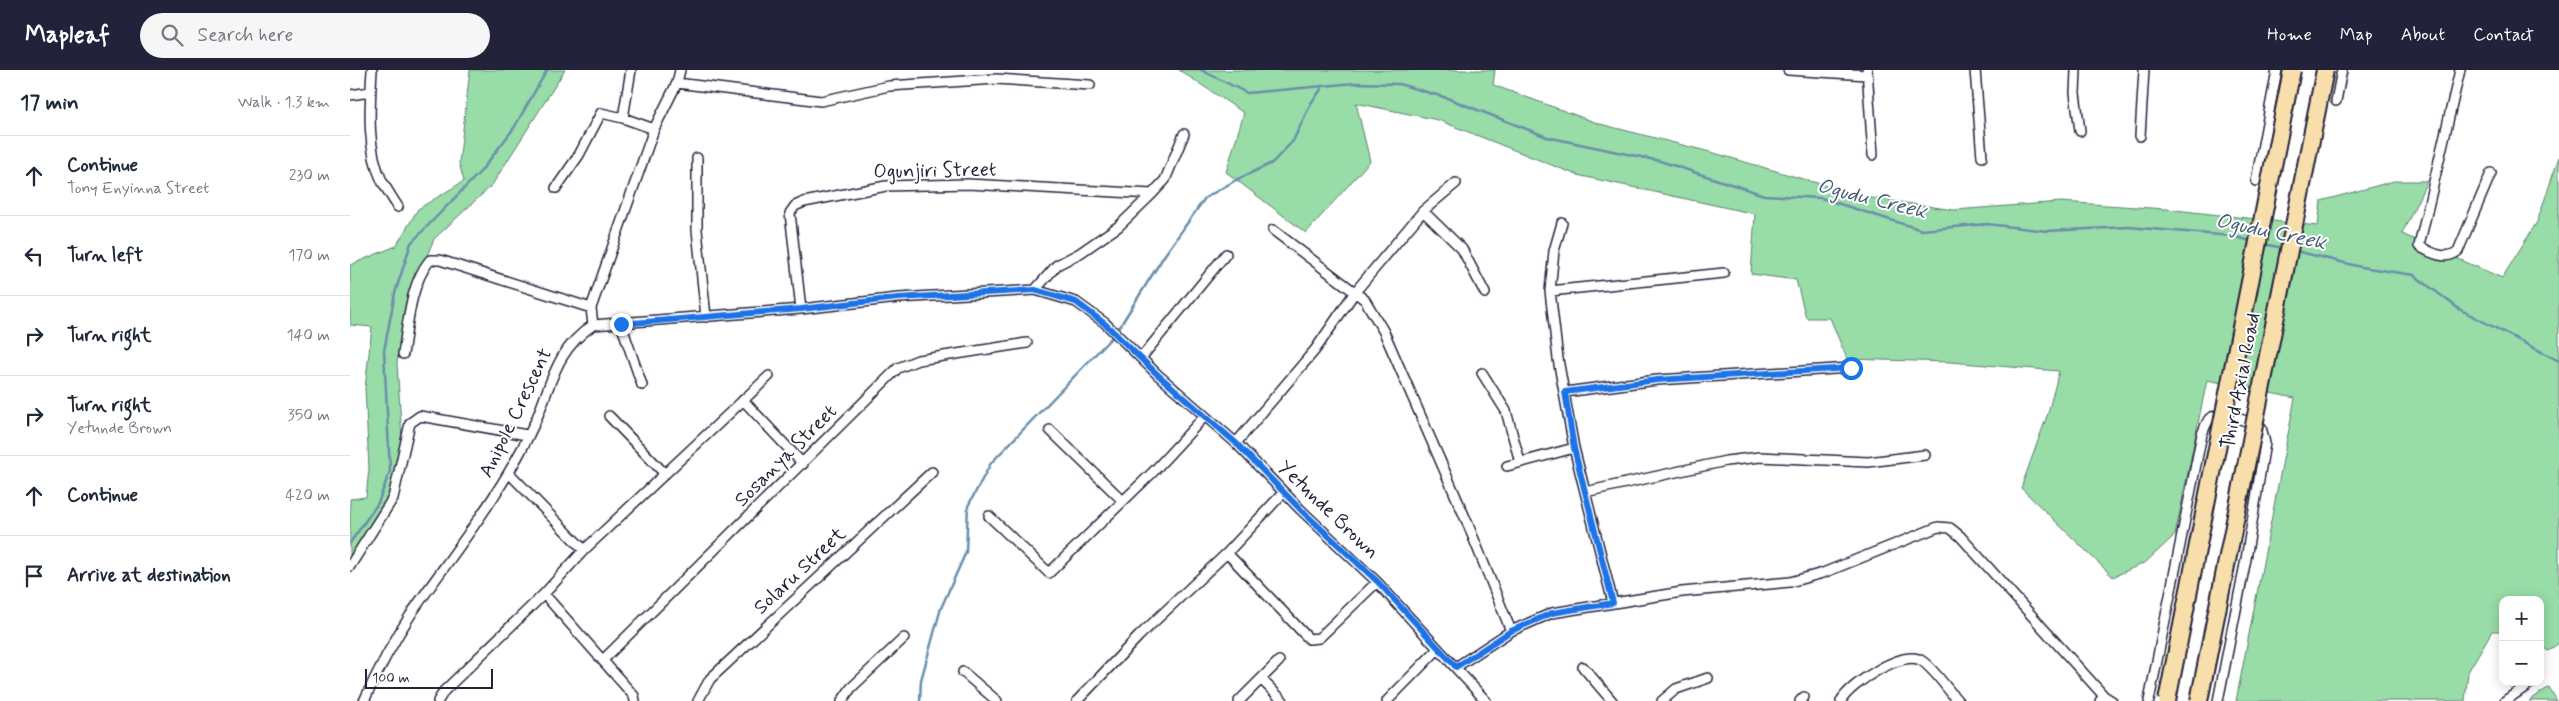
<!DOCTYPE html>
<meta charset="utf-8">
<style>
body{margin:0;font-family:Mynerve,sans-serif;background:#f6f6f7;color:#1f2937}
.controls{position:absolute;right:15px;bottom:15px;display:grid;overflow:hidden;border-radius:10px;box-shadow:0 2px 12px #0003}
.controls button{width:45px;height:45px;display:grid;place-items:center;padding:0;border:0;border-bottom:1px solid #e0e1e3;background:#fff;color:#1f2937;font:25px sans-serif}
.scale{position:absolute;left:15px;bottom:12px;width:128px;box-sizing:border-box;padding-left:5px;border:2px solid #22223b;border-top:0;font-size:14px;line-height:18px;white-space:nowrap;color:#22223b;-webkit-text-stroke:4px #fff;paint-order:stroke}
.stop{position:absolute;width:15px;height:15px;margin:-11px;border:4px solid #1a73e8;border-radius:50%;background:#fff}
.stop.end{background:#1a73e8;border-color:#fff;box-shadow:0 1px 5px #0008}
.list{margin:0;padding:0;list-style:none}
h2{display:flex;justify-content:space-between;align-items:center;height:65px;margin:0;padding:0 20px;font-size:21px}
h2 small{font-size:16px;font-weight:400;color:#747a83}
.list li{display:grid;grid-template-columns:32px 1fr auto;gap:15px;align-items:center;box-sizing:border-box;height:80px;padding:0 20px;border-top:1px solid #e0e1e3}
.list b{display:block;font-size:19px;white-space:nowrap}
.list p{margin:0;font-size:16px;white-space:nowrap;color:#747a83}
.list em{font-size:16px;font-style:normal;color:#747a83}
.icon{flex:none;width:28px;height:28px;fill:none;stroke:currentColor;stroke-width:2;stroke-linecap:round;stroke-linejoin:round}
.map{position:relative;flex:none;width:2209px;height:631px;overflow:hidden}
header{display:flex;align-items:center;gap:30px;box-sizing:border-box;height:70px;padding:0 25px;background:#22223b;color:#fff}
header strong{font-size:24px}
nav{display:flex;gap:28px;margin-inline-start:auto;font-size:18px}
.search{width:350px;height:45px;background:#f6f6f7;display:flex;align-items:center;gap:12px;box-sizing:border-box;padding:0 18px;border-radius:28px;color:#747a83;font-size:19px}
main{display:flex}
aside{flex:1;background:#fff}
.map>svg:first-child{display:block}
.green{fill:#98dca7;stroke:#5d7f71}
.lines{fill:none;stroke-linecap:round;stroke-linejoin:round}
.stream{stroke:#688fac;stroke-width:2.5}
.minor-casing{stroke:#22223b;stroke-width:12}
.minor{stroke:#fff;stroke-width:9}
.motorway-bridge-casing{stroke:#22223b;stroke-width:20;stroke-linecap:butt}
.motorway-bridge{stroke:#f8deab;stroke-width:16}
.route{stroke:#1a73e8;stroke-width:6}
.labels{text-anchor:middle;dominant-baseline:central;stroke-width:4;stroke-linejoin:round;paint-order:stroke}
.street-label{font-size:20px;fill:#22223b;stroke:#fff}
.water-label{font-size:21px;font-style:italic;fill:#455874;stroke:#fff}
</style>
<header>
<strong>Mapleaf</strong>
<div class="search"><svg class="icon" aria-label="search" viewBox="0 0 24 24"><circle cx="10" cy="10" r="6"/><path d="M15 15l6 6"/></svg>Search here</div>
<nav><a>Home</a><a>Map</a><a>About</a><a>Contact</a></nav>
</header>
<main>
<aside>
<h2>17 min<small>Walk · 1.3 km</small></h2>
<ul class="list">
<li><svg class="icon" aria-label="ahead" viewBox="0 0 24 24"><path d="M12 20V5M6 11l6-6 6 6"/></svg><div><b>Continue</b><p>Tony Enyinna Street</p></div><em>230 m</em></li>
<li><svg class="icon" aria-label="left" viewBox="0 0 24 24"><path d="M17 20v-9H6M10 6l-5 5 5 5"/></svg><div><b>Turn left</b></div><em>170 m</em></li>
<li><svg class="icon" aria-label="right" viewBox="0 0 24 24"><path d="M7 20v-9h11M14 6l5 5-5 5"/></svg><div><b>Turn right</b></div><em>140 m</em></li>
<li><svg class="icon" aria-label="right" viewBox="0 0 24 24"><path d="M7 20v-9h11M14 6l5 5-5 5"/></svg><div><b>Turn right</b><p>Yetunde Brown</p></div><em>350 m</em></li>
<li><svg class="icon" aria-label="ahead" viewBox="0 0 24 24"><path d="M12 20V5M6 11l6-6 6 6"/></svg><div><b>Continue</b></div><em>420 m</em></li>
<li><svg class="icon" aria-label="arrive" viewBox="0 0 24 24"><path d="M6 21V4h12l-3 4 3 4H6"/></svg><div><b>Arrive at destination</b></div></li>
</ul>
</aside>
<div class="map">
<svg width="2209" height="631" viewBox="0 0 2209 631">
<rect width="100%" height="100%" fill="#fff"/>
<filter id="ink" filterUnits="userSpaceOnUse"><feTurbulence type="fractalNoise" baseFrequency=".02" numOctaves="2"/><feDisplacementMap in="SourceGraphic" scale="10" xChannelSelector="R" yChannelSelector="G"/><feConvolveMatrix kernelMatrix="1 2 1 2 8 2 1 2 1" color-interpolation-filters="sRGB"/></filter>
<g filter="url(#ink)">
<path class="green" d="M120 0H215L142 115 84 169 56 235 47 293 53 384 44 419 0 488V429L16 427 19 398 15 318 22 257 0 255V195L46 176 68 139 114 111 109 93Z
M829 0H1145L1143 15 1250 54 1364 83 1515 127 1604 140 1711 132 1816 139 1968 156 1971 131 2044 111H2077L2052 164 2152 208 2187 152 2209 87V573L2198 581 2190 575V530H2153V561H2142L2118 602 2115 631H1886L1945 328 1857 310 1825 465 1796 492 1763 507 1671 418 1698 343 1709 301 1600 292 1497 289 1480 248H1456L1446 210 1401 204 1405 144 1227 105 1088 50 1006 33 1020 91 956 163 876 102 894 43Z
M2199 617 2207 631H2179Z"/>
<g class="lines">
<path class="stream" d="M851 0 897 23 1005 13 1049 14 1097 28 1197 67 1310 91 1414 125 1471 128 1572 160 1637 154 1697 161 1779 157 1881 166 1901 171
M1914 174 1933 178
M1946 181 2011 197 2064 205 2109 239 2209 291
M767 261 814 186 855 128 886 110 922 93 943 71 961 33 972 18
M0 473 28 433 40 401 34 281 45 223 61 173 131 101 164 58 197 0
M570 631 571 610 591 538 616 482 618 436 641 393 763 266"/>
<g class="minor-casing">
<path id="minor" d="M22 0C20 35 16 78 32 111 37 120 43 129 48 137
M1438 0 1517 5
M1517 0 1523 85
M1625 0 1632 87
M1726 0 1725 23 1730 61
M2110 0 2069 176C2081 183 2096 191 2108 181L2141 103
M327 13 471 31 539 16 646 9 740 15
M0 25 20 22
M1986 31 1992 0
M273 48 281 0
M1790 66 1794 0
M347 88V160L356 247
M1906 111 1927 0
M206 118 229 85 251 43 273 48 304 59
M1073 141 1112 179 1135 223
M1212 153 1204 181 1200 221 1208 289 1224 378 1263 533
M923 160 1015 230 1034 262 1117 452 1161 561
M685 220 707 195 730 183 769 156 802 124 815 110 834 64
M1200 221 1374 203
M451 239 440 143 445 136 454 132 536 116 618 114 802 124
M271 254 292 315
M243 255 451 239 548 228 685 220 726 232 755 253 807 304 886 373 951 440 1027 512 1136 631
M53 284C58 254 60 214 80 190H90L241 238
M791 288 876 184
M1132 303 1156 341 1170 392
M1215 322 1307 310 1501 298
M393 330 453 394
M259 346 314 403
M700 360 773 431
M886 373 965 280 1005 222 1073 141 1106 113
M1157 396 1224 378
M159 403 234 480 194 524 284 626 285 631
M1235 422 1376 391 1410 387 1518 392 1575 385
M639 446 699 503 803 402 854 347
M234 480 419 306
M877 483 959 569 969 568 1027 512
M0 496 43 428 60 353 70 346 177 365
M253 590 548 298 568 290 677 273
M1106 597 1161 561 1202 543 1332 522 1440 512 1473 503 1588 457 1600 458 1610 466 1754 626 1750 631
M1233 597 1262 631
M613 602 647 631
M911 609 933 631
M1754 626 1762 631
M14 631C28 600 44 570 63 541 106 479 155 420 186 350 202 312 206 280 243 255L241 238 304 59 327 13 330 0
M88 631 94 621 194 524
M348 631 360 609 582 402
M492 631 501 618 554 568
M727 631 789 566 877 483 933 423
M889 631 929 591
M1037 631 1088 579
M1312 631 1326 619 1358 608
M1450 631 1454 627
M1491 631C1499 615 1554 578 1572 591 1585 600 1597 619 1608 631
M1799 631 1852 364C1854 360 1856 353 1859 349 1867 340 1902 352 1911 357L1915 373 1896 489 1868 631
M2155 631 2182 612"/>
</g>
<use href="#minor" class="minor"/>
<g class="motorway-bridge-casing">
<path id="motorway-bridge" d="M1817 631 1942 0
M1849 631 1975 0"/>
</g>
<use href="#motorway-bridge" class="motorway-bridge"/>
</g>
</g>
<g class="lines" filter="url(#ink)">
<path class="route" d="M271 254 451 239 548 228 685 220 726 232 755 254 807 304 886 373 951 440 1028 512 1106 597 1161 561 1202 543 1263 533 1224 378 1215 322 1307 310 1501 298"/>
</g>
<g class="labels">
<g class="street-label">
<text transform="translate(585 101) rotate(-1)">Ogunjiri Street</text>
<text transform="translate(1891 311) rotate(-79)">Third Axial Road</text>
<text transform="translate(166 343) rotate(-64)">Anipole Crescent</text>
<text transform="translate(436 386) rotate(-45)">Sosanya Street</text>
<text transform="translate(978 440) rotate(44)">Yetunde Brown</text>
<text transform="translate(450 501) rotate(-43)">Solaru Street</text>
</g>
<g class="water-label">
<text transform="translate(1522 129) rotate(14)">Ogudu Creek</text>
<text transform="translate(1921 162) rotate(12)">Ogudu Creek</text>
</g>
</g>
</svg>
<div class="controls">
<button>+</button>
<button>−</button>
</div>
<div class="scale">100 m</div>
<div class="stop" style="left:1501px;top:298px"></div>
<div class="stop end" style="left:271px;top:254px"></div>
</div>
</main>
